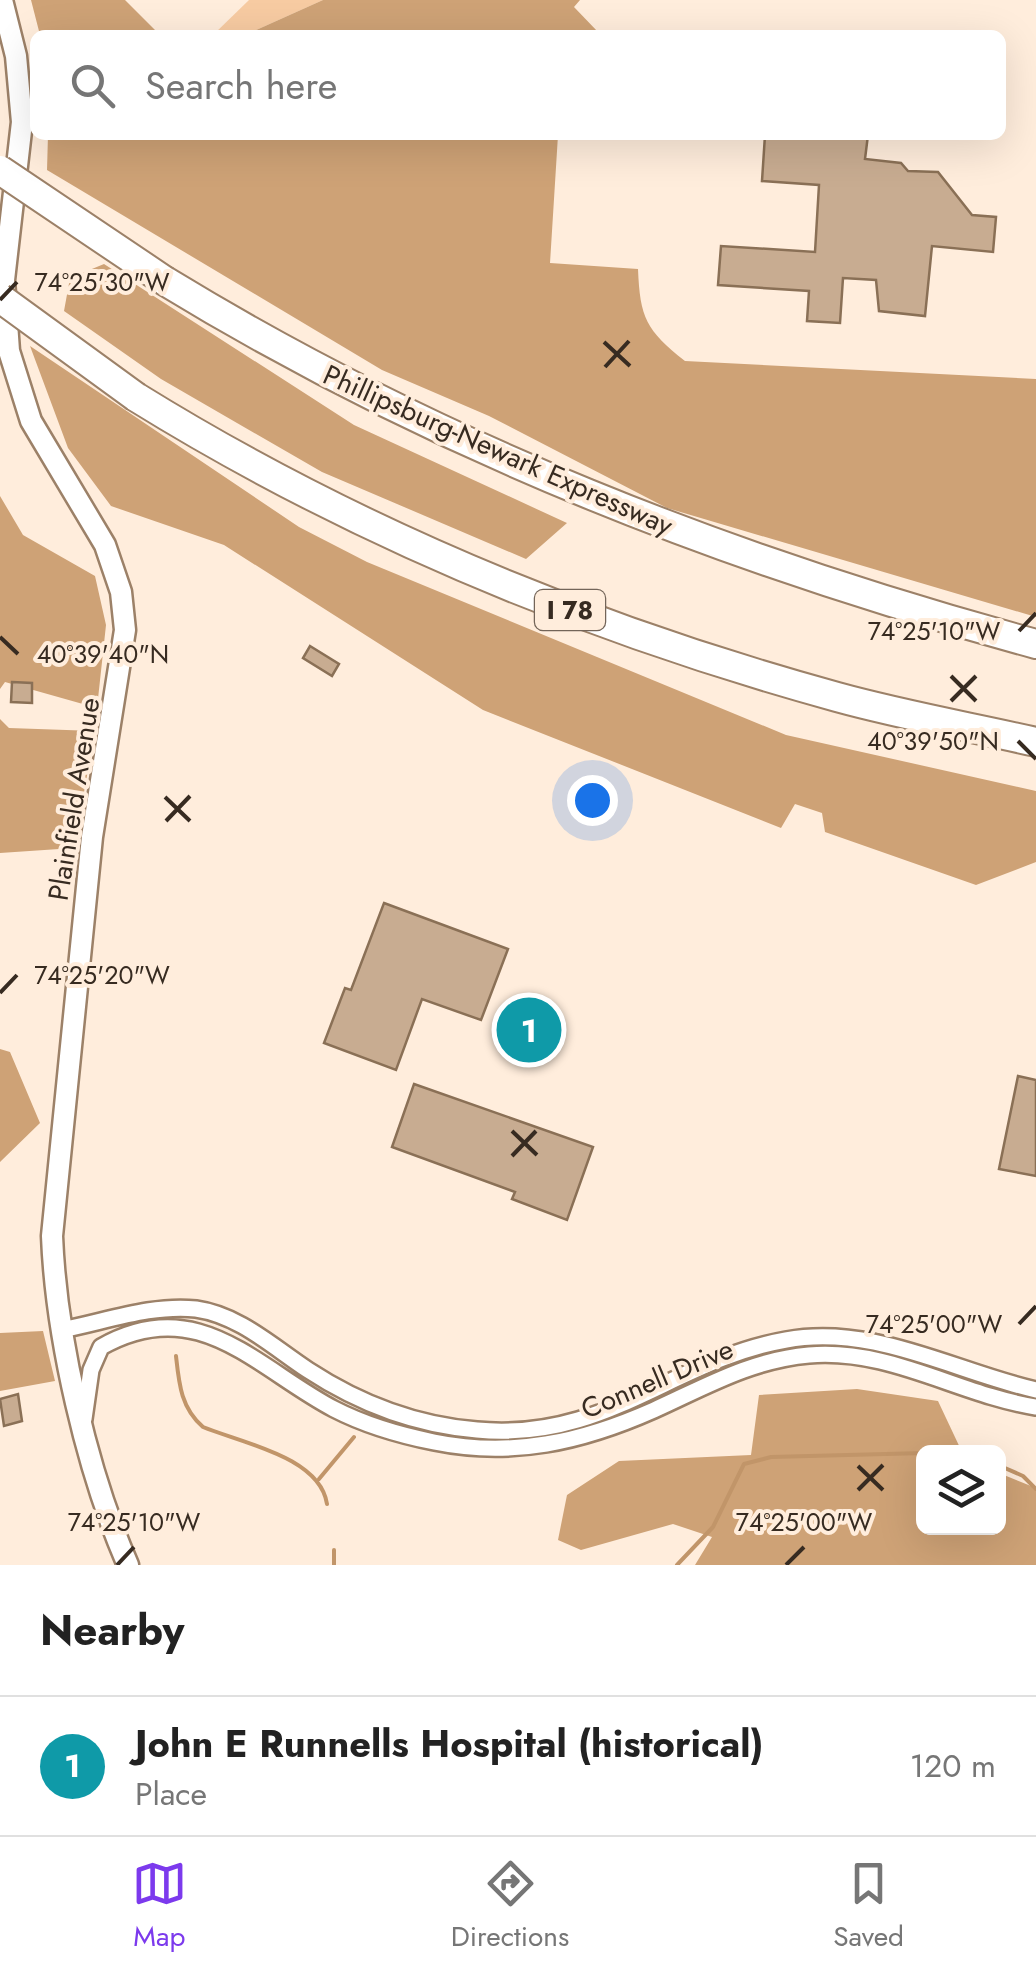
<!DOCTYPE html>
<meta charset="utf-8">
<style>
body{margin:0;font-family:Jost,sans-serif;background:#f6f6f6;color:#222}
.controls{position:absolute;right:30px;bottom:30px;display:grid;overflow:hidden;border-radius:15px;box-shadow:0 10px 40px #0002}
.controls button{width:90px;height:90px;display:grid;place-items:center;padding:0;border:0;border-bottom:2px solid #e0e0e0;background:#fff;color:#222;font:50px sans-serif}
.you{position:absolute;left:592px;top:800px;width:35px;height:35px;margin:-25px;border:8px solid #fff;border-radius:50%;background:#1a73e8;box-shadow:0 0 0 15px #1a73e833}
.badge{display:grid;place-items:center;width:65px;height:65px;border-radius:50%;background:#7c3aed;color:#fff;font-size:32px;font-weight:700}
.pin{position:absolute;translate:-50% -50%;border:5px solid #fff;box-shadow:0 2px 10px #0006}
.list{margin:0;padding:0;list-style:none}
h2{display:flex;justify-content:space-between;align-items:center;height:130px;margin:0;padding:0 40px;font-size:42px}
h2 small{font-size:32px;font-weight:400;color:#767676}
.list li{display:grid;grid-template-columns:65px 1fr auto;gap:30px;align-items:center;box-sizing:border-box;height:140px;padding:0 40px;border-top:2px solid #e0e0e0}
.list b{display:block;font-size:38px;white-space:nowrap}
.list p{margin:0;font-size:32px;white-space:nowrap;color:#767676}
.list em{font-size:32px;font-style:normal;color:#767676}
.icon{flex:none;width:55px;height:55px;fill:none;stroke:currentColor;stroke-width:2;stroke-linecap:round;stroke-linejoin:round}
.map{position:relative;flex:none;width:1036px;height:1565px;overflow:hidden}
.search{position:absolute;background:#fff;box-shadow:0 10px 40px #0002;left:30px;right:30px;top:30px;height:110px;display:flex;align-items:center;gap:25px;box-sizing:border-box;padding:0 35px;border-radius:15px;color:#767676;font-size:38px}
.sheet{height:270px;background:#fff}
nav{display:flex;justify-content:space-around;align-items:center;box-sizing:border-box;height:140px;border-top:2px solid #e0e0e0;background:#fff;font-size:28px;color:#767676}
nav a{display:grid;justify-items:center;gap:5px}
nav .on{color:#7c3aed}
.map>svg:first-child{display:block}
.green{fill:#f7cba2}
.forest{fill:#cea276}
.lines{fill:none;stroke-linecap:round;stroke-linejoin:round}
.stream{stroke:#c19569;stroke-width:4}
.building{fill:#c8ac91;stroke:#8a7056;stroke-width:2.5}
.minor-casing{stroke:#9c8168;stroke-width:20}
.secondary-casing{stroke:#9c8168;stroke-width:25}
.motorway-casing{stroke:#9c8168;stroke-width:32}
.minor{stroke:#fff;stroke-width:15}
.secondary{stroke:#fff;stroke-width:20}
.motorway{stroke:#fff;stroke-width:28}
.motorway-bridge-casing{stroke:#9c8168;stroke-width:32;stroke-linecap:butt}
.motorway-bridge{stroke:#fff;stroke-width:28}
.ticks{fill:none;stroke:#372b21;stroke-width:4}
.labels{text-anchor:middle;dominant-baseline:central;stroke-width:8;stroke-linejoin:round;paint-order:stroke}
.shield{fill:#ffeddc;stroke:#736559;stroke-width:2.5}
.shield-label{font-size:25px;font-weight:bold;fill:#372b21}
.street-label{font-size:28px;fill:#372b21;stroke:#ffeddc}
.ticks-label{font-size:25px;text-anchor:middle;fill:#372b21;stroke:#ffeddc;stroke-width:8;stroke-linejoin:round;paint-order:stroke}
</style>
<div class="map">
<svg width="1036" height="1565" viewBox="0 0 1036 1565">
<rect width="100%" height="100%" fill="#ffeddc"/>
<path class="green" d="M249 0H323L245 35H213Z"/>
<path class="forest" d="M31 0H125L160 35H40Z
M323 0H580L574 7 598 32 649 35H245Z
M48 135H558L550 263 638 269C640 318 646 330 685 361L1036 379V617L667 508 489 416 382 370 47 170Z
M104 264 354 425 567 523 526 559 322 472 161 379 64 311 70 278Z
M30 346 299 527 367 562 786 735 1036 791V862L976 885 825 832 822 813 795 804 781 828 483 710 224 545 111 506 68 448Z
M0 496 23 535 95 576 106 625 97 708 5 682 0 689Z
M0 719 9 728 95 731 74 848 0 853Z
M0 1049 10 1052 40 1123 0 1162Z
M43 1331 55 1381 0 1391V1333Z
M857 1389 938 1401 962 1452H924V1528H998L999 1473 1036 1488V1565H695L712 1537 673 1524 581 1550 558 1540 567 1495 619 1461 751 1455 759 1395Z"/>
<g class="lines">
<path class="stream" d="M176 1356C179 1384 181 1408 203 1427 242 1443 320 1457 327 1504
M998 1465 1023 1476 1036 1489
M319 1479 354 1437
M334 1550V1565
M677 1565 713 1527 744 1464 771 1457 924 1453"/>
</g>
<path class="building" d="M765 135H868L865 159 901 163 908 171 938 172 972 215 996 217 993 252 932 246 925 316 879 311 876 280 843 278 840 323 807 321 809 291 718 285 721 246 815 252 819 185 762 181Z
M310 646 339 664 332 676 303 658Z
M12 682 32 683V703L11 702Z
M384 903 508 949 481 1020 422 999 396 1070 324 1043 345 988 351 990Z
M1018 1076 1036 1080V1176L999 1169Z
M414 1084 593 1147 567 1220 512 1199 515 1192 392 1147Z
M18 1394 22 1421 4 1426 0 1399Z"/>
<g class="lines">
<g class="minor-casing">
<path id="minor" d="M61 1330C104 1322 152 1304 196 1309 239 1315 273 1347 308 1370 360 1404 415 1425 477 1430 606 1442 672 1360 786 1340 874 1324 953 1371 1036 1390
M84 1419 91 1370 101 1347C198 1292 256 1368 334 1409 365 1425 399 1435 434 1442 512 1458 582 1442 654 1410 705 1387 751 1360 809 1355 890 1348 959 1395 1036 1407"/>
</g>
<g class="secondary-casing">
<path id="secondary" d="M2 0 16 56 22 122 4 280 9 351 31 421 105 545 121 592 125 630 92 837 52 1236C56 1337 87 1472 128 1565"/>
</g>
<g class="motorway-casing">
<path id="motorway" d="M165 281C437 447 730 561 1036 644
M136 397C354 532 590 629 837 697 902 715 970 727 1036 742"/>
</g>
<use href="#minor" class="minor"/>
<use href="#secondary" class="secondary"/>
<use href="#motorway" class="motorway"/>
<g class="motorway-bridge-casing">
<path id="motorway-bridge" d="M0 170 165 281
M0 298 136 397"/>
</g>
<use href="#motorway-bridge" class="motorway-bridge"/>
</g>
<path class="ticks" d="M0 300 17 282M604 342 630 366M605 367 629 341M1019 631 1036 613M0 637 18 654M951 676 976 701M951 701 976 676M1018 741 1036 759M165 797 190 821M166 821 190 796M0 993 17 975M512 1131 537 1155M512 1156 536 1131M1019 1324 1036 1306M858 1466 883 1490M858 1490 883 1465M117 1565 134 1547M786 1565 804 1547"/>
<g class="labels">
<rect class="shield" x="535" y="590" width="70" height="40" rx="8"/>
<g class="shield-label">
<text x="570" y="610">I 78</text>
</g>
<g class="street-label">
<text transform="translate(498 450) rotate(24)">Phillipsburg-Newark Expressway</text>
<text transform="translate(74 799) rotate(-81)">Plainfield Avenue</text>
<text transform="translate(657 1379) rotate(-23)">Connell Drive</text>
</g>
</g>
<g class="ticks-label">
<text x="102" y="291">74°25'30"W</text>
<text x="934" y="640">74°25'10"W</text>
<text x="103" y="663">40°39'40"N</text>
<text x="933" y="750">40°39'50"N</text>
<text x="102" y="984">74°25'20"W</text>
<text x="934" y="1333">74°25'00"W</text>
<text x="134" y="1531">74°25'10"W</text>
<text x="804" y="1531">74°25'00"W</text>
</g>
</svg>
<div class="controls">
<button><svg class="icon" aria-label="layers" viewBox="0 0 24 24"><path d="M12 4l9 5-9 5-9-5zM3 14l9 5 9-5"/></svg></button>
</div>
<div class="you"></div>
<div class="pin badge" style="left:529px;top:1030px;background:#0f9aa8">1</div>
<div class="search"><svg class="icon" aria-label="search" viewBox="0 0 24 24"><circle cx="10" cy="10" r="6"/><path d="M15 15l6 6"/></svg>Search here</div>
</div>
<section class="sheet">
<h2>Nearby<small></small></h2>
<ul class="list">
<li><span class="badge" style="background:#0f9aa8">1</span><div><b>John E Runnells Hospital (historical)</b><p>Place</p></div><em>120 m</em></li>
</ul>
</section>
<nav>
<a class="on"><svg class="icon" aria-label="map" viewBox="0 0 24 24"><path d="M3 6l6-2 6 2 6-2v14l-6 2-6-2-6 2zM9 4v14M15 6v14"/></svg>Map</a>
<a><svg class="icon" aria-label="directions" viewBox="0 0 24 24"><path d="M12 3l9 9-9 9-9-9zM9 14v-3h6M13 9l2 2-2 2"/></svg>Directions</a>
<a><svg class="icon" aria-label="saved" viewBox="0 0 24 24"><path d="M7 4h10v16l-5-4-5 4z"/></svg>Saved</a>
</nav>
